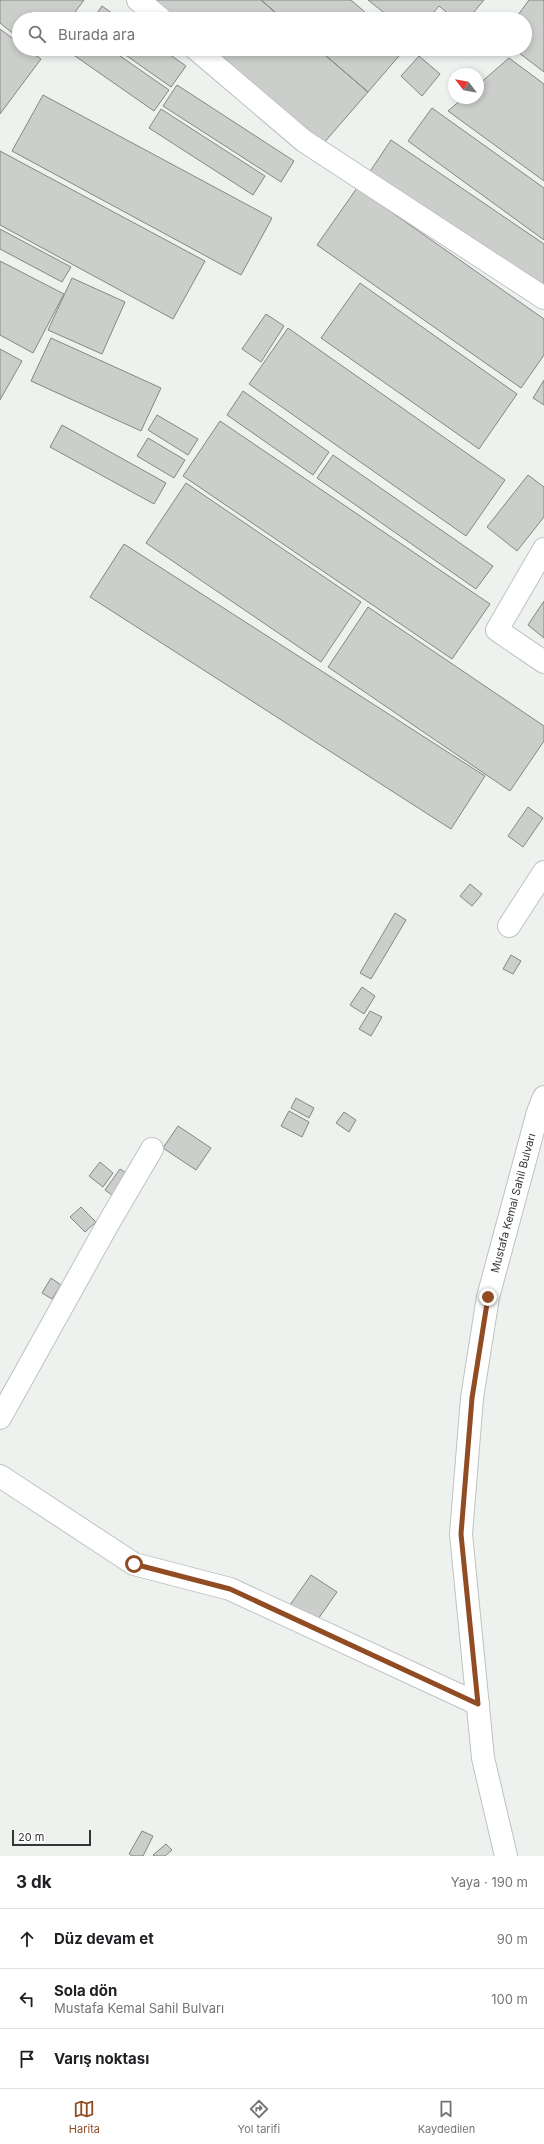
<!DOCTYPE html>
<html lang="tr">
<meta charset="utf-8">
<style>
body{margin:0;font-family:Inter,sans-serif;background:#f2f2f2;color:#202124}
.compass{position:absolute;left:448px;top:68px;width:36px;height:36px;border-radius:50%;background:#fff;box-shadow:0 2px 6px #0003;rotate:301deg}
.scale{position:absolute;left:12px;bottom:10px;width:79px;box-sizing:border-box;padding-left:4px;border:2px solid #353736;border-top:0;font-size:11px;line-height:14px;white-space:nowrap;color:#353736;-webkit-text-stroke:3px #fff;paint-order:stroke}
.stop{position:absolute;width:12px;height:12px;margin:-9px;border:3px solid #914c23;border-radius:50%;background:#fff}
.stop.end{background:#914c23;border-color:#fff;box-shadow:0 1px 4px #0008}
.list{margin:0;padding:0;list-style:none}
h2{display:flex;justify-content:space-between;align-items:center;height:52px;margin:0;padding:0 16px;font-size:17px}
h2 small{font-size:13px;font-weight:400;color:#757577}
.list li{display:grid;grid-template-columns:26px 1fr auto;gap:12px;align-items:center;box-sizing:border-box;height:60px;padding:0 16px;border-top:1px solid #e0e0e0}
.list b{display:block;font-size:15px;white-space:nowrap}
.list p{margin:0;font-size:13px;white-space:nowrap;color:#757577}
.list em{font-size:13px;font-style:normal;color:#757577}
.icon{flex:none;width:22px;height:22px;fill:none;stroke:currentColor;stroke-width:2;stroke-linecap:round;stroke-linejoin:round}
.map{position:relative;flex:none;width:544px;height:1856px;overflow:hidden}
.search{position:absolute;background:#fff;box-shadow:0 2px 6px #0003;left:12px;right:12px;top:12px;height:44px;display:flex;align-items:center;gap:10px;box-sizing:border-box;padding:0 14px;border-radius:22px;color:#757577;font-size:15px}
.sheet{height:232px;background:#fff}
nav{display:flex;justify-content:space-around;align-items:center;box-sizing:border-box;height:56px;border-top:1px solid #e0e0e0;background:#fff;font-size:11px;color:#757577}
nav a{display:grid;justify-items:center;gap:2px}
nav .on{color:#914c23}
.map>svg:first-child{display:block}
.building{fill:#cbceca;stroke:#858784}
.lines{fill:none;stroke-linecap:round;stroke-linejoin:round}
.minor-casing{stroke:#bfc2c0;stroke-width:24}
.major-casing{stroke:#bfc2c0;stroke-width:24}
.minor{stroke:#fff;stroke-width:22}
.major{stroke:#fff;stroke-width:22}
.route{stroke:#914c23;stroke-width:5}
.labels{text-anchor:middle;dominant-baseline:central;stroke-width:3;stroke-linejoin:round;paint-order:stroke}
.street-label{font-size:11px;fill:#353736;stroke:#fff}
</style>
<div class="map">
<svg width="544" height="1856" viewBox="0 0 544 1856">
<rect width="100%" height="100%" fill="#eef2ef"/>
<path class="building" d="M0 0H84L70 19H41L31 12 26 19H19V29L15 35 0 23Z
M153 0H261L283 19H175Z
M261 0H351L373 19H283Z
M368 0H484L468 19H455L439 6 428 19H392Z
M529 0H544V72L514 49H525V19H515Z
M102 6 120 19H93Z
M0 29 19 43V49H27L41 59 0 114Z
M65 49H110L169 90 154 111Z
M117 49H162L186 66 171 87Z
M210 49H318L368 92 322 145Z
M318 49H405L368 92Z
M419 56 440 74 422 96 401 76Z
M509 58 544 84V181L448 111 463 98H478V85Z
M177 85 294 161 281 182 163 106Z
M43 95 272 218 241 275 12 151Z
M432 108 544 188V240L408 141Z
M161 109 265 176 253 195 149 128Z
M391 140 544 244V292L369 173Z
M0 151 205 261 173 319 0 225Z
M357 188 544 319V355L521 388 317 245Z
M0 229 71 267 62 282 0 249Z
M0 261 64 294 33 353 0 335Z
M72 278 125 302 102 354 48 330Z
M360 283 517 394 479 449 321 338Z
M266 314 284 326 261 362 242 349Z
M288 328 505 480 466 536 249 384Z
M51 338 161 388 141 431 31 381Z
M0 349 22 361 0 400Z
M544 380V405L533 398Z
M243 391 329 452 313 475 227 415Z
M157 415 198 439 188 455 148 430Z
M220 421 490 604 452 659 183 476Z
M62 425 166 483 154 504 50 447Z
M148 438 185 460 174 478 137 456Z
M333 455 493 566 476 589 317 478Z
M528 475 544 487V517L517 551 487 527Z
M186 483 361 602 321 662 146 543Z
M124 544 485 776 451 829 90 597Z
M544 601V638L528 625Z
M368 607 544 726V741L510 791 328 667Z
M528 807 543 818 523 847 508 836Z
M470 884 482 894 472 906 460 896Z
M395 913 406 920 371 979 360 973Z
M511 955 521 961 513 974 503 969Z
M362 987 375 996 364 1014 350 1005Z
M370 1011 382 1017 371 1036 359 1029Z
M296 1098 314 1108 309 1118 291 1108Z
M289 1111 309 1122 302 1137 281 1126Z
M344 1112 356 1120 349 1132 336 1123Z
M178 1126 211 1148 196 1170 163 1148Z
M100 1162 113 1173 103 1187 89 1176Z
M120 1169 129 1175 115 1197 105 1190Z
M81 1207 96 1222 85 1232 70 1217Z
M51 1278 61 1285 52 1299 42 1293Z
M311 1575 337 1592 316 1622 290 1605Z
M142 1831 153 1836 143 1856H132L129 1854Z
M166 1844 172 1850 165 1856H154L153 1855Z"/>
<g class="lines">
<g class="minor-casing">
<path id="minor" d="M138 0 161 19
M196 49 304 141 544 298
M544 549 497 630 544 662
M509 926 544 872
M0 1418 108 1224 152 1149
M0 1476 134 1564 230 1589 478 1704"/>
</g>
<g class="major-casing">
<path id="major" d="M506 1856 483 1758 461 1534 472 1398 488 1297 538 1112 544 1097"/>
</g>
<use href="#minor" class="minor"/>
<use href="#major" class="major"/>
</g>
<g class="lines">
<path class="route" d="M134 1564 230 1589 478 1704 461 1534 472 1398 488 1297"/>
</g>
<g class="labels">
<g class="street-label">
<text transform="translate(513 1203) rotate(-75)">Mustafa Kemal Sahil Bulvarı</text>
</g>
</g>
</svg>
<svg class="compass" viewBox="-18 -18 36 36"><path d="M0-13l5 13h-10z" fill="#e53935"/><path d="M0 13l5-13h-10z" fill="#757577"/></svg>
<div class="scale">20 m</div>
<div class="stop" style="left:134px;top:1564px"></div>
<div class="stop end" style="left:488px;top:1297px"></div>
<div class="search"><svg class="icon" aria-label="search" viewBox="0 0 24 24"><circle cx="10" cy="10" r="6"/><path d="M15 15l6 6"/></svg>Burada ara</div>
</div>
<section class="sheet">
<h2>3 dk<small>Yaya · 190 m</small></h2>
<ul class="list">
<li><svg class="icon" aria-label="ahead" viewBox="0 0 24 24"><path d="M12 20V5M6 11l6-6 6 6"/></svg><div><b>Düz devam et</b></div><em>90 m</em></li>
<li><svg class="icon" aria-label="left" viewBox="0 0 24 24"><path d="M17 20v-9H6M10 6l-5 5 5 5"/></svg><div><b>Sola dön</b><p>Mustafa Kemal Sahil Bulvarı</p></div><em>100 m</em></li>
<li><svg class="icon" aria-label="arrive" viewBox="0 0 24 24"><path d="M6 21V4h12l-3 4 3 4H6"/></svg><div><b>Varış noktası</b></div></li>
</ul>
</section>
<nav>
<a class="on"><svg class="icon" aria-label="map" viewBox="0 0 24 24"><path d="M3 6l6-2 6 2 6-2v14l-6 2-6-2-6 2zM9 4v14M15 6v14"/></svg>Harita</a>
<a><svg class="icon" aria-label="directions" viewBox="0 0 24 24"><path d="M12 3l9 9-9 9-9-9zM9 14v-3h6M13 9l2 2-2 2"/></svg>Yol tarifi</a>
<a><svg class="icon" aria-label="saved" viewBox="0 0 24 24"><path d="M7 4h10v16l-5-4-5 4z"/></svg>Kaydedilen</a>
</nav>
